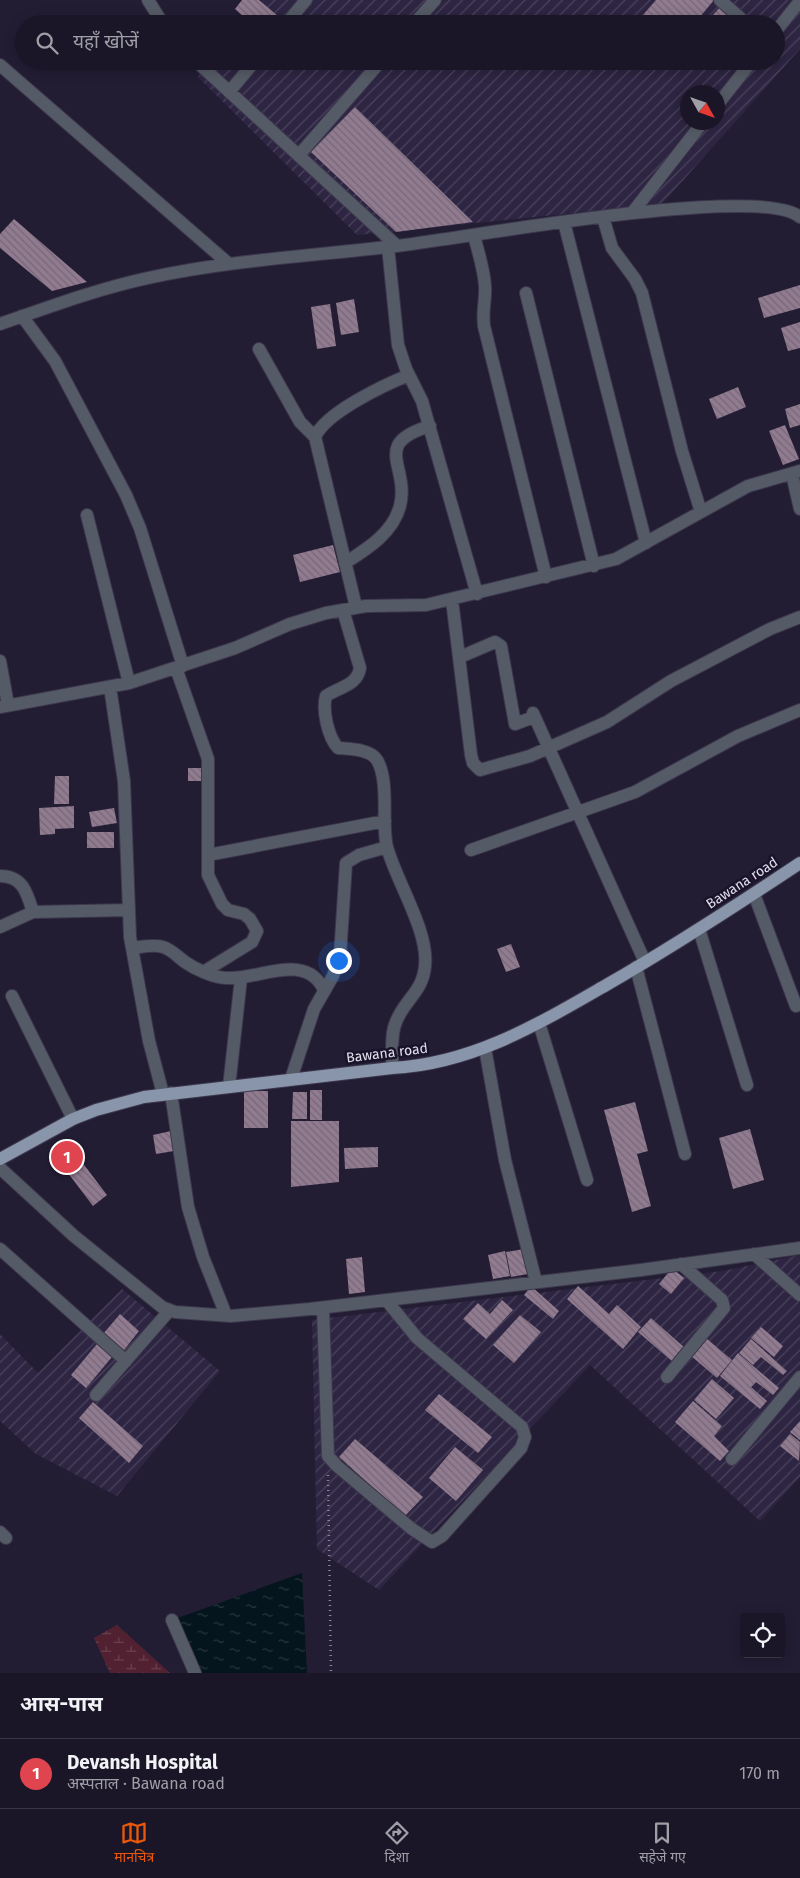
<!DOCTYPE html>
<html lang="hi">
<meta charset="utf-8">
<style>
body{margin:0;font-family:"Fira Sans","Noto Sans Devanagari",sans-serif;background:#231f2f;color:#f1f3f6}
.controls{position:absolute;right:15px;bottom:15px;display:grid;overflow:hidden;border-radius:5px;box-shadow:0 2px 12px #0003}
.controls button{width:45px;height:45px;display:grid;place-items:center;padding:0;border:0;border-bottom:1px solid #383544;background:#1a1627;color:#f1f3f6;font:25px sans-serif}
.compass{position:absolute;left:680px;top:85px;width:45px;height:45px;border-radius:50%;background:#1a1627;box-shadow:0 2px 12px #0003;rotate:130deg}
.you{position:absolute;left:338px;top:960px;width:18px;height:18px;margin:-12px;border:4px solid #fff;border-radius:50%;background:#1a73e8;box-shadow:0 0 0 8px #1a73e833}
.badge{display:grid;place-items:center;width:32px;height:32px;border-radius:50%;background:#ea580c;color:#fff;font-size:16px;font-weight:700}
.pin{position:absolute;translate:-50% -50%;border:2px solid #fff;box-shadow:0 1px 5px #0006}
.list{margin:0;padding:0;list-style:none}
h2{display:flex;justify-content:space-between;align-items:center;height:65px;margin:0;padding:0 20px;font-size:21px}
h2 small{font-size:16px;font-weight:400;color:#9f9fa7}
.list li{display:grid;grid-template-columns:32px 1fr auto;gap:15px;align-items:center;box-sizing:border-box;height:70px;padding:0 20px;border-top:1px solid #383544}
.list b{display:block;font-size:19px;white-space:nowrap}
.list p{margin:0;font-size:16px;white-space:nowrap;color:#9f9fa7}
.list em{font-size:16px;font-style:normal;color:#9f9fa7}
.icon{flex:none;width:28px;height:28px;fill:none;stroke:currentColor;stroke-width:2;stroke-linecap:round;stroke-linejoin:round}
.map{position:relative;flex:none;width:800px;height:1673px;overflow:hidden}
.search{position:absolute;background:#1a1627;box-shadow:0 2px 12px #0003;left:15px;right:15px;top:15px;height:55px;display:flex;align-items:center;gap:12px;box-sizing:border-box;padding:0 18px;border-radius:28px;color:#9f9fa7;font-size:19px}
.sheet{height:135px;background:#1a1627}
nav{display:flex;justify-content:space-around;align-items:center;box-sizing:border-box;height:70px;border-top:1px solid #383544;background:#1a1627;font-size:14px;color:#9f9fa7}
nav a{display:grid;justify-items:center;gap:2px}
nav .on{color:#ea580c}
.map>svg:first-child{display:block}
.industrial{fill:url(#industrial-furrows);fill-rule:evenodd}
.wetland{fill:url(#wetland-marsh)}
.water{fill:url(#water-ripples)}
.building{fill:url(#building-back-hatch)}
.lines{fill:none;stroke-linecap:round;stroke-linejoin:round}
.minor-casing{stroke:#3d384e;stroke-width:14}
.major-casing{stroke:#3d384e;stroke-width:14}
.path{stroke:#8a8698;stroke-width:2.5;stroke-dasharray:1 4;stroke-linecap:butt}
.minor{stroke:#555b66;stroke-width:12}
.major{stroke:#8995ab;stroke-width:12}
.labels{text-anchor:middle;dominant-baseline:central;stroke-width:5;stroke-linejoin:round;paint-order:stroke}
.street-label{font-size:14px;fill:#e0ddec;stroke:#1a142a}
</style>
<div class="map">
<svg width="800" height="1673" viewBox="0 0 800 1673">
<defs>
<pattern id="industrial-furrows" width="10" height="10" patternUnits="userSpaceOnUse" patternTransform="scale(1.25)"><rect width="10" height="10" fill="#2d2542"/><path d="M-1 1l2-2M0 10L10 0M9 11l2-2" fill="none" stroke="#4b445d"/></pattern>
<pattern id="wetland-marsh" width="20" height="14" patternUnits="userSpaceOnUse" patternTransform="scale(1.25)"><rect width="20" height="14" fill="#512132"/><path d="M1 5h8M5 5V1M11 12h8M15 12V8" fill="none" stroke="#6a4150"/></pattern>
<pattern id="water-ripples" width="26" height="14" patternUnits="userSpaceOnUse" patternTransform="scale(1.25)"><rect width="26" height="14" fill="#04151d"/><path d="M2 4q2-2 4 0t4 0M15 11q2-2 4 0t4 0" fill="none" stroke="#28373e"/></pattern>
<pattern id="building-back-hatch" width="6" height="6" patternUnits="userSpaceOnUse" patternTransform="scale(1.25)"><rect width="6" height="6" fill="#917b90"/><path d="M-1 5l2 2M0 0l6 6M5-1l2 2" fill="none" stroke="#766776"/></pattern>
</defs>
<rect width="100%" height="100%" fill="#231d34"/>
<path class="industrial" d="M263 0H800V49L662 204 357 235 198 77 212 61H776V24H243ZM688 92H718V122H688Z
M800 1255V1477L760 1521 590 1365 379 1590 317 1549 312 1320 722 1271Z
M122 1289 220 1371 117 1496 36 1454 0 1421V1334L38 1373Z"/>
<path class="wetland" d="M117 1625 170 1673H110L94 1638Z"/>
<path class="water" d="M302 1573 307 1673H200L172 1620Z"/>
<path class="building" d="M242 0H259L278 16 271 24H252L235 9Z
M656 0H714L694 24H651L642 16Z
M721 6 740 24H705Z
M355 107 473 222 396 232 311 152Z
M14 219 87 282 52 291 0 248V234Z
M800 285V308L764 318 758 298Z
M354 299 359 332 341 335 336 303Z
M330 304 336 346 317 349 311 307Z
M800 322V348L788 351 781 328Z
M738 387 746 407 717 419 709 399Z
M800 404V425L790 428 785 409Z
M785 425 799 459 783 465 769 431Z
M333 545 340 572 300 582 293 555Z
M188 768H206V781H188Z
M55 776H69V804H54Z
M74 806V828L55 829V834L40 835 39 808Z
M114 808 117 823 92 827 89 812Z
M87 832H114V848H87Z
M511 944 520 967 506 972 497 949Z
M310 1090H322V1120H310Z
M244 1091H268V1128H244Z
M293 1092H307V1119H292Z
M635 1102 648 1151 637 1154 651 1206 632 1212 604 1110Z
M291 1121H339V1182L291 1187Z
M750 1129 764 1180 733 1189 719 1138Z
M171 1131 174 1151 156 1154 153 1135Z
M69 1145 107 1195 93 1206 55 1156Z
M378 1147V1167L345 1169 344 1148Z
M524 1249 528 1274 511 1277 506 1252Z
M505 1251 510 1276 493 1279 488 1255Z
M362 1257 365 1292 349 1294 346 1259Z
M672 1268 684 1278 671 1294 659 1284Z
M531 1286 559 1311 553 1319 524 1295Z
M578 1286 609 1314 617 1305 641 1327 623 1349 567 1299Z
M502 1300 513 1310 486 1339 463 1319 478 1303 490 1314Z
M120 1314 139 1331 124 1350 104 1333Z
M520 1315 541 1332 514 1363 493 1345Z
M651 1318 685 1348 673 1362 638 1332Z
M761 1327 783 1346 774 1357 751 1338Z
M706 1338 732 1360 717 1378 690 1355Z
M751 1339 787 1371 783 1375 761 1357 753 1365 739 1353Z
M97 1344 112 1357 86 1388 71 1375Z
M738 1353 779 1388 773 1395 756 1382 751 1387 767 1401 760 1409 720 1376Z
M712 1379 734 1398 716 1419 694 1400Z
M439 1394 492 1437 478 1453 425 1410Z
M693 1401 722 1426 714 1436 729 1451 720 1461 675 1422Z
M93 1402 143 1446 129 1463 79 1418Z
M800 1421V1440L790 1432Z
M790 1434 800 1442 799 1461 780 1446Z
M355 1439 423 1497 405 1516 339 1457Z
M455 1447 483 1470 456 1501 429 1478Z"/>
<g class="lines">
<g class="minor-casing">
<path id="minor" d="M148 0 163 24
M720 0 747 24
M286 24 306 0
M414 24 435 0
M776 31 800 1
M196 61 397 246
M0 65 229 264
M229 92 255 61
M718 104 752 61
M299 155 381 61
M632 213 703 122
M603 217 612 248 635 279 642 293 682 451 701 512
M564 222 646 543
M474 235C478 252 484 269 485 286 486 300 482 309 484 326L546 577
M388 247 398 345 406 369 422 401 477 594
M526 293 594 566
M22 316 55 361 126 495 140 528 183 666
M0 324C49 307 97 289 148 278 229 260 313 256 396 246 460 239 759 183 800 217
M259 349 300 422 315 437
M792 474 800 509
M87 515 129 683
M345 563C367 549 393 533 400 506 410 466 370 444 430 426
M452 600 471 755 473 763 480 770 530 756 607 722 671 681 770 629 800 617
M356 607 315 437C325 413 384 385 409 375
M343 610 360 668C357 686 339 687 326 696 322 710 328 737 338 748 350 749 370 749 377 760 390 782 381 823 387 847 396 881 429 931 425 966 423 992 404 1000 396 1022 390 1035 393 1054 392 1068
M460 657 495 642 501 646 515 724 534 717
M0 661 8 705
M176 668 208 759V875L222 904 228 910 244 914 250 919 257 931 252 942 205 971
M110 687 124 781 130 937 149 1041 163 1094
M0 707 129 683 235 648 290 624 326 613 366 606 426 605 616 559 748 486 800 471
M533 713 645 962
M471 850 635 792 738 736 800 710
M208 855 385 821
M0 876C23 876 27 893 33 912
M754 894 796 1006
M0 927 33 912 129 910
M699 929 747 1085
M132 948C142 947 153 944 163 947 171 949 178 957 185 962 195 969 214 978 227 978 259 980 306 951 324 990
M636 967 685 1154
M12 996 73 1119
M539 1023 587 1180
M485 1048 505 1160 536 1282
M291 1079 314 1009 333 976 340 956 346 863 359 855 387 847
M229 1087 241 978
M171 1093 188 1207 203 1257 226 1315
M0 1168 74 1236 162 1307 175 1312 231 1316 310 1309 641 1270 800 1248
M0 1249 126 1361
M754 1254 800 1295
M323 1308 328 1456 337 1466 412 1529 432 1542 442 1536 521 1448 525 1437 522 1427 417 1338 387 1301
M667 1377 724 1308 722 1300 681 1264
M96 1395 169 1311
M732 1459 800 1377
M0 1532 6 1538
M172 1620 195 1673"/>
</g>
<g class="major-casing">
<path id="major" d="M0 1159 73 1119 96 1110 144 1097 392 1068C473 1064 540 1023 608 984 674 946 737 905 800 863"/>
</g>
<path class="path" d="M328 1475 331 1673"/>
<use href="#minor" class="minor"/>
<use href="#major" class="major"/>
</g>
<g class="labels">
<g class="street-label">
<text transform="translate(742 883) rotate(-33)">Bawana road</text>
<text transform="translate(387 1053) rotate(-7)">Bawana road</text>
</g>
</g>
</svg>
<div class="controls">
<button><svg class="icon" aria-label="locate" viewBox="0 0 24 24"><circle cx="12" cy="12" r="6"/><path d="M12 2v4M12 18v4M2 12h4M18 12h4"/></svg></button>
</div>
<svg class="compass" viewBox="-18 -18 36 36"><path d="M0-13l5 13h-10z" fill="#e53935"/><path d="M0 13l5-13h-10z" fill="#9f9fa7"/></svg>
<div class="you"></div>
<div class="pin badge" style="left:67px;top:1157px;background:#e0444e">1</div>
<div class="search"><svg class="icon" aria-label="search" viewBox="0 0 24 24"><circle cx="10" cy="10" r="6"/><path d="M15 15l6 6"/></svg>यहाँ खोजें</div>
</div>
<section class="sheet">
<h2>आस-पास<small></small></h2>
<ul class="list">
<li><span class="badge" style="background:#e0444e">1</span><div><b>Devansh Hospital</b><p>अस्पताल · Bawana road</p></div><em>170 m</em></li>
</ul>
</section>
<nav>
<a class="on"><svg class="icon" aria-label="map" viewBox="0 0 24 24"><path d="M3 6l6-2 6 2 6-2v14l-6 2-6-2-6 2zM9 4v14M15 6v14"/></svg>मानचित्र</a>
<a><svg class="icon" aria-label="directions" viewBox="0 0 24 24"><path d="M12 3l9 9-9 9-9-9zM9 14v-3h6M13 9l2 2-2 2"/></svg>दिशा</a>
<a><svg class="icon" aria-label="saved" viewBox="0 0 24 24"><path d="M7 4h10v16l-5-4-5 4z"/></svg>सहेजे गए</a>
</nav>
